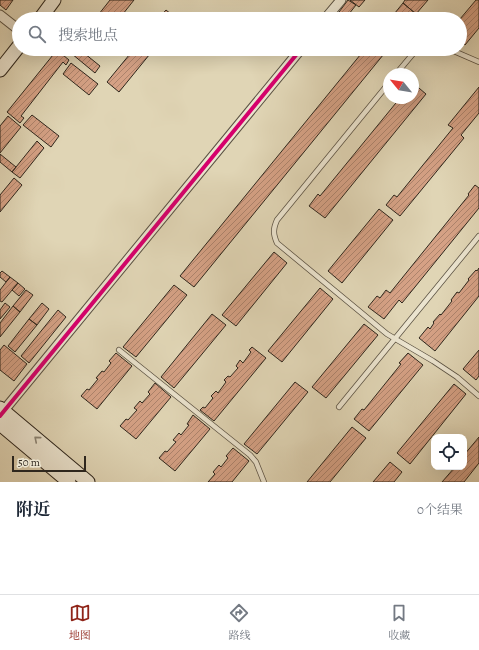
<!DOCTYPE html>
<html lang="zh">
<meta charset="utf-8">
<style>
body{margin:0;font-family:Alegreya,"Noto Serif SC",serif;background:#f6f6f7;color:#1f2937}
.controls{position:absolute;right:12px;bottom:12px;display:grid;overflow:hidden;border-radius:8px;box-shadow:0 4px 16px #0002}
.controls button{width:36px;height:36px;display:grid;place-items:center;padding:0;border:0;border-bottom:1px solid #e0e1e3;background:#fff;color:#1f2937;font:20px sans-serif}
.compass{position:absolute;left:383px;top:68px;width:36px;height:36px;border-radius:50%;background:#fff;box-shadow:0 4px 16px #0002;rotate:300deg}
.scale{position:absolute;left:12px;bottom:10px;width:74px;box-sizing:border-box;padding-left:4px;border:2px solid #2f271d;border-top:0;font-size:11px;line-height:14px;white-space:nowrap;color:#2f271d;-webkit-text-stroke:3px #ebe4cf;paint-order:stroke}
.list{margin:0;padding:0;list-style:none}
h2{display:flex;justify-content:space-between;align-items:center;height:52px;margin:0;padding:0 16px;font-size:17px}
h2 small{font-size:13px;font-weight:400;color:#747a83}
.icon{flex:none;width:22px;height:22px;fill:none;stroke:currentColor;stroke-width:2;stroke-linecap:round;stroke-linejoin:round}
.map{position:relative;flex:none;width:479px;height:482px;overflow:hidden}
.search{position:absolute;background:#fff;box-shadow:0 4px 16px #0002;left:12px;right:12px;top:12px;height:44px;display:flex;align-items:center;gap:10px;box-sizing:border-box;padding:0 14px;border-radius:22px;color:#747a83;font-size:15px}
.sheet{height:112px;background:#fff}
nav{display:flex;justify-content:space-around;align-items:center;box-sizing:border-box;height:56px;border-top:1px solid #e0e1e3;background:#fff;font-size:11px;color:#747a83}
nav a{display:grid;justify-items:center;gap:2px}
nav .on{color:#8f2418}
.map>svg:first-child{display:block}
.building{fill:url(#building-hatch);stroke:#2f271d}
.lines{fill:none;stroke-linecap:round;stroke-linejoin:round}
.lane-casing{stroke:#5b5243;stroke-width:6}
.street-casing{stroke:#5b5243;stroke-width:11}
.secondary-casing{stroke:#2f271d;stroke-width:15}
.lane{stroke:#ebe4cf;stroke-width:4.5}
.street{stroke:#ebe4cf;stroke-width:9}
.secondary{stroke:#ebe4cf;stroke-width:13}
.cycleway-casing{stroke:#ebe4cf;stroke-width:6}
.cycleway{stroke:#d6006c;stroke-width:4}
.oneway{stroke:#8d8676}
</style>
<div class="map">
<svg width="479" height="482" viewBox="0 0 479 482">
<defs>
<pattern id="building-hatch" width="6" height="6" patternUnits="userSpaceOnUse"><rect width="6" height="6" fill="#d5a185"/><path d="M-1 1l2-2M0 6l6-6M5 7l2-2" fill="none" stroke="#ad836c"/></pattern>
</defs>
<rect width="100%" height="100%" fill="#e0d5b5"/>
<filter id="stains"><feTurbulence type="fractalNoise" baseFrequency=".005" numOctaves="4"/><feColorMatrix values="0 0 0 0 .2 0 0 0 0 .09 0 0 0 0 .02 0 0 0 .5 -.17"/></filter>
<radialGradient id="worn" r=".72"><stop offset=".6" stop-color="#630" stop-opacity="0"/><stop offset="1" stop-color="#630" stop-opacity=".3"/></radialGradient>
<path class="building" d="M0 0H13L6 10 0 5Z
M110 0H134L119 19H95Z
M348 0 356 5 345 19H340L336 16Z
M350 0H365L359 7Z
M405 0H428L416 14 403 3Z
M476 0H479V28L465 45 460 41V19Z
M403 3 416 14 412 19H390Z
M166 10 177 19H158Z
M66 49H79L100 66 95 73Z
M134 49H154L119 92 107 82Z
M365 49H388L194 287 180 276Z
M57 50 69 60 66 65 63 62 21 116 24 118 20 123 7 112Z
M71 63 98 84 89 95 63 74Z
M413 83 426 94 325 218 309 206 318 194 320 196 400 98H413Z
M479 87V113L461 135 464 138 400 216 386 205 394 195 397 197 453 128 448 125Z
M32 115 59 136 51 147 23 125Z
M8 116 21 127 0 153V126Z
M37 141 44 148 20 178 12 172Z
M0 154 16 167 12 172 0 162Z
M14 178 22 185 0 212V195Z
M475 185 479 188V208L402 303 399 300 384 319 368 307 377 296 380 298 386 290 390 293 469 195 468 194Z
M379 209 393 220 342 283 328 271Z
M274 252 287 263 236 326 222 315Z
M479 268V296L435 351 419 338 428 327 430 329 434 323 433 322 440 314 441 315 452 301 451 300 457 292 459 293 469 280 468 279 476 270 477 271Z
M2 271 10 277 6 282 0 277V273Z
M10 277 18 283 2 302 0 301V290Z
M18 283 25 289 19 296 12 290Z
M174 285 187 295 136 357 123 347Z
M320 288 333 299 282 362 268 351Z
M26 290 33 295 20 312 13 306Z
M5 303 10 307 0 319V310Z
M42 303 49 309 37 325 29 319Z
M13 306 20 312 0 337V323Z
M58 310 66 317 29 363 21 356Z
M212 314 226 325 174 388 161 377Z
M29 319 37 325 15 352 8 346Z
M364 324 378 335 326 398 312 387Z
M4 345 27 364 14 381 0 370V350Z
M252 347 266 358 214 421 200 410 203 407 205 408 213 398 211 396 216 391 218 393 226 382 224 380 228 376 230 377 238 368 236 366 240 360 243 363 251 352 249 350Z
M479 350V376L476 380 463 369Z
M116 353 132 366 97 409 81 396 87 389 89 390 98 379 96 378 102 371 104 372 111 363 109 361Z
M408 353 423 365 369 431 354 419 362 409 364 410 401 364 399 363Z
M295 382 308 392 257 454 244 444Z
M155 383 171 397 136 439 120 426 126 419 128 420 137 410 134 408 140 401 142 403 150 394 148 392Z
M454 384 466 394 410 464 397 453Z
M193 415 210 429 175 471 159 458 165 451 167 452 176 442 173 440 179 433 181 435 189 425 187 424Z
M352 427 366 438 330 482H307Z
M479 437V463L464 482H442L455 467H464V455Z
M233 448 249 461 232 482H208L215 474 213 472 219 465 221 467 228 458 226 456Z
M390 462 402 472 394 482H373Z"/>
<g class="lines">
<g class="lane-casing">
<path id="lane" d="M449 49 479 62
M396 74 417 49
M389 83 277 220C273 229 273 234 277 243L387 334 433 361 457 377 479 396
M119 350 250 455 256 462 264 482
M339 407 479 236"/>
</g>
<g class="street-casing">
<path id="street" d="M0 15 19 30
M325 19 341 0
M1 414 301 49"/>
</g>
<g class="secondary-casing">
<path id="secondary" d="M40 19 54 0
M0 70 19 46
M0 408 88 482
M0 424 69 482"/>
</g>
<use href="#lane" class="lane"/>
<use href="#street" class="street"/>
<use href="#secondary" class="secondary"/>
<g class="cycleway-casing">
<path id="cycleway" d="M0 416 301 49"/>
</g>
<use href="#cycleway" class="cycleway"/>
</g>
<defs><path id="oneway-chevron" d="M-2-3.5L2.5 0L-2 3.5" fill="none" stroke-width="1.6" stroke-linecap="round" stroke-linejoin="round"/></defs>
<use class="oneway" href="#oneway-chevron" transform="translate(37 439) rotate(-140)"/>
<rect width="100%" height="100%" filter="url(#stains)"/>
<rect width="100%" height="100%" fill="url(#worn)"/>
</svg>
<div class="controls">
<button><svg class="icon" aria-label="locate" viewBox="0 0 24 24"><circle cx="12" cy="12" r="6"/><path d="M12 2v4M12 18v4M2 12h4M18 12h4"/></svg></button>
</div>
<svg class="compass" viewBox="-18 -18 36 36"><path d="M0-13l5 13h-10z" fill="#e53935"/><path d="M0 13l5-13h-10z" fill="#747a83"/></svg>
<div class="scale">50 m</div>
<div class="search"><svg class="icon" aria-label="search" viewBox="0 0 24 24"><circle cx="10" cy="10" r="6"/><path d="M15 15l6 6"/></svg>搜索地点</div>
</div>
<section class="sheet">
<h2>附近<small>0个结果</small></h2>
<ul class="list">
</ul>
</section>
<nav>
<a class="on"><svg class="icon" aria-label="map" viewBox="0 0 24 24"><path d="M3 6l6-2 6 2 6-2v14l-6 2-6-2-6 2zM9 4v14M15 6v14"/></svg>地图</a>
<a><svg class="icon" aria-label="directions" viewBox="0 0 24 24"><path d="M12 3l9 9-9 9-9-9zM9 14v-3h6M13 9l2 2-2 2"/></svg>路线</a>
<a><svg class="icon" aria-label="saved" viewBox="0 0 24 24"><path d="M7 4h10v16l-5-4-5 4z"/></svg>收藏</a>
</nav>
